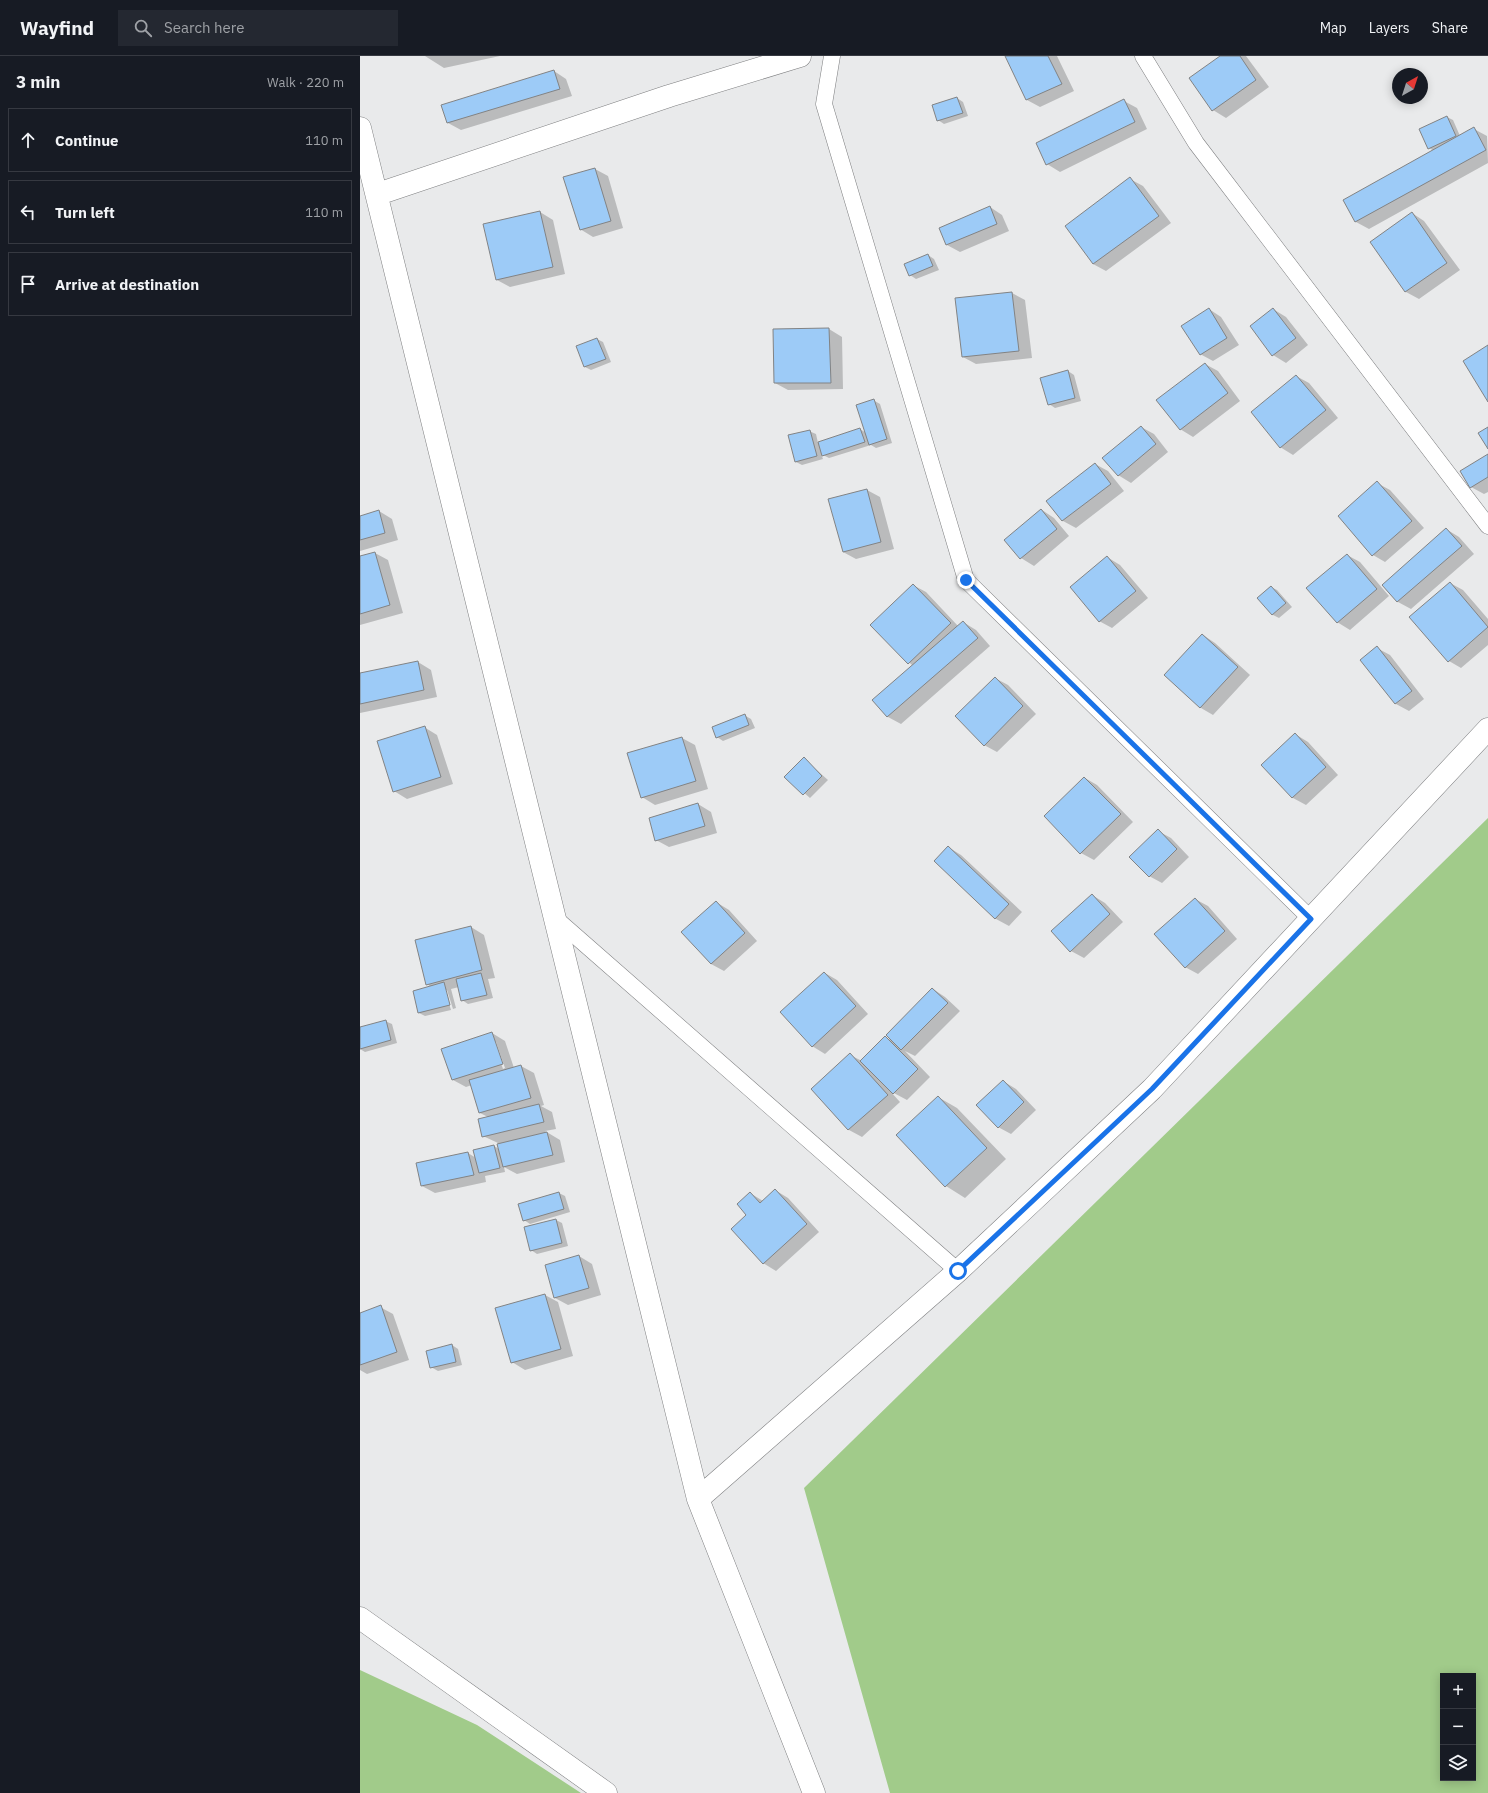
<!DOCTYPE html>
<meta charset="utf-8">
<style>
body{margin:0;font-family:"IBM Plex Sans",sans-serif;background:#242831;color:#f1f3f6}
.controls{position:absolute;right:12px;bottom:12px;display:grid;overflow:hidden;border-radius:0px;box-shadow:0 2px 10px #0003}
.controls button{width:36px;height:36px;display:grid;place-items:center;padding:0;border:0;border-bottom:1px solid #363941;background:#171b24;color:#f1f3f6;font:20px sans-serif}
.compass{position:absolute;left:1032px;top:12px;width:36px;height:36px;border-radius:50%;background:#171b24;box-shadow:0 2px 10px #0003;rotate:39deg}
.stop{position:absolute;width:12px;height:12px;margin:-9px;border:3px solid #1a73e8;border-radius:50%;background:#fff}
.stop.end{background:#1a73e8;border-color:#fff;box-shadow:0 1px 4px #0008}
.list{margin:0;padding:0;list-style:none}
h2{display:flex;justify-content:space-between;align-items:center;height:52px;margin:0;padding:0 16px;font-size:17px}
h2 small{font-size:13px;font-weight:400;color:#9ea1a6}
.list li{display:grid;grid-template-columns:26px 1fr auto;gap:12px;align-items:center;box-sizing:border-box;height:64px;margin:0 8px 8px;padding:0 8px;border:1px solid #363941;border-radius:0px}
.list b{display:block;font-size:15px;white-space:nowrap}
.list em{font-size:13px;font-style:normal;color:#9ea1a6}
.icon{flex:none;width:22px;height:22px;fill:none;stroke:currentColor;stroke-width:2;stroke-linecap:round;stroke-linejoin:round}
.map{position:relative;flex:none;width:1128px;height:1737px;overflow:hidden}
header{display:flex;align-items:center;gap:24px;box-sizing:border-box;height:56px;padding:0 20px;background:#171b24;border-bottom:1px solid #363941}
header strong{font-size:19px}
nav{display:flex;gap:22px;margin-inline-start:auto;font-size:14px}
.search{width:280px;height:36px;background:#242831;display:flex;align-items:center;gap:10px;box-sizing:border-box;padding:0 14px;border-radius:0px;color:#9ea1a6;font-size:15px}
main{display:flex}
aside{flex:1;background:#171b24}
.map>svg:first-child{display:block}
.forest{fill:#a1cb8a;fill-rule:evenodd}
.shadow{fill:#0003;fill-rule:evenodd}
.building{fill:#9dcbf7;stroke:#828384}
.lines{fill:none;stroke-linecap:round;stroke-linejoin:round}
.service-casing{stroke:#7e7f80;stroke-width:17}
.minor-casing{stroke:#7e7f80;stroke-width:23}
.tertiary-casing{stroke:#7e7f80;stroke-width:23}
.service{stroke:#fff;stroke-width:16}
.minor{stroke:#fff;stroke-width:22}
.tertiary{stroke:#fff;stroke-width:22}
.route{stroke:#1a73e8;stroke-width:5}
</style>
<header>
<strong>Wayfind</strong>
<div class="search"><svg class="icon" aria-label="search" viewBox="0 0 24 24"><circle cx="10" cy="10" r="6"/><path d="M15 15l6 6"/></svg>Search here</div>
<nav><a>Map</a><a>Layers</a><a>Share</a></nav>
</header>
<main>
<aside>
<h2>3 min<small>Walk · 220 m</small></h2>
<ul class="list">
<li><svg class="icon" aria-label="ahead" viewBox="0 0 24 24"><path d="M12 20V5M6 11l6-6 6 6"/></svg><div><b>Continue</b></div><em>110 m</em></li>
<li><svg class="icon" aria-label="left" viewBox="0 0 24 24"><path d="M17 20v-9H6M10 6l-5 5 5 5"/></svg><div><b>Turn left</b></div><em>110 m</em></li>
<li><svg class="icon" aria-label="arrive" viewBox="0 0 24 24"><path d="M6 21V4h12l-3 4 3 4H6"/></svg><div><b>Arrive at destination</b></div></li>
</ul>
</aside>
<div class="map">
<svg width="1128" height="1737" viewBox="0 0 1128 1737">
<rect width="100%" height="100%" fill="#e9eaeb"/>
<path class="forest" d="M1128 762V1737H530L444 1432ZM1083 1620H1113V1722H1083Z
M0 1614 117 1669 221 1737H0Z"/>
<path class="shadow" d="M65 0H140L84 12Z
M646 0H697L714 35 680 51 667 44Z
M862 0H886L909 31 866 62 853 54 830 22Z
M194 15 206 23 212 40 101 74 88 67 82 50Z
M597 42 603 46 608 60 584 68 578 64Z
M764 45 777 52 787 73 700 116 687 108 677 88Z
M1087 61 1093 64 1100 80 1114 73 1127 80 1128 107 1009 173 996 166 984 145 1074 95 1069 92Z
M235 113 248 120 263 172 233 181 220 173Z
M770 123 783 130 811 167 746 215 733 208Z
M630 151 642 159 649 175 600 196 587 189Z
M180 156 193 164 205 218 150 231 137 224Z
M1052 157 1064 165 1100 214 1059 243 1046 236 1011 186Z
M568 199 574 203 579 214 556 223 550 219Z
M652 237 665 244 672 302 616 308 603 301Z
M849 253 861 261 879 289 853 305 840 298Z
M913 253 926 261 948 289 926 307 913 299 891 270Z
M469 273 482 281 483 333 428 334 415 327 414 274Z
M237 283 243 286 251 306 231 314 225 311 217 291Z
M845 308 858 315 880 345 833 381 820 373Z
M708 315 714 319 721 345 695 352 689 348Z
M936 320 949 327 978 362 933 399 920 391Z
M513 344 520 348 532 387 516 392 511 389 469 402 461 398 463 403 442 409 436 406 449 375 456 378 458 387 500 373 506 377Z
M781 371 794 378 808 396 771 427 758 419Z
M1128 400V436L1124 438 1111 431Z
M735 408 748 415 764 435 716 472 703 465 688 445Z
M1017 427 1030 434 1064 472 1025 506 1013 499Z
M507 434 520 441 534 493 496 503 483 496Z
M682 454 694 462 709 480 674 510 661 502 646 484Z
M19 455 32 463 38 484 0 495V461Z
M1086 473 1099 481 1114 498 1051 553 1038 546 1023 529Z
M15 497 28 504 43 557 0 569V501Z
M987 499 1000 506 1029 540 990 574 977 566Z
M747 501 760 509 788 542 752 572 739 565Z
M1090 527 1103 534 1128 563V589L1101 612 1089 605Z
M553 529 566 536 598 570 603 566 616 574 630 590 541 668 528 661 514 644 553 610 511 569Z
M911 531 917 534 932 551 919 562 913 559 898 542Z
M843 579 855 587 890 619 853 659 841 652 806 619Z
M1017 592 1030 599 1064 643 1049 655 1036 648 1001 604Z
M58 606 71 614 77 641 0 657V618Z
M635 622 648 629 676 658 637 696 624 689Z
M384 659 391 663 395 672 363 685 357 681Z
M64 671 77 679 93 728 47 743 34 735Z
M935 678 948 686 978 719 946 749 933 742 902 709Z
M322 682 335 689 348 733 295 749 282 741Z
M444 703 468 724 450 742 426 721Z
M725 722 737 729 773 766 734 804 721 797Z
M338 748 351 756 357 777 309 791 296 784Z
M798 775 811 782 829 801 802 827 789 820Z
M588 791 601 799 662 856 649 870 636 863 576 804Z
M732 839 745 847 763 866 724 902 711 895Z
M835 843 848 850 877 883 838 918 825 911Z
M356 846 369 854 397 885 364 915 351 908 323 877Z
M111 871 124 879 135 922 128 923 133 942 108 948 102 944 99 931 91 933 96 952 93 953 87 934H85L91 954 65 960 59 957 71 931 67 928Z
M465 917 477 924 508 958 465 998 452 990Z
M573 933 585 941 600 955 555 1000 545 995 570 1021 547 1044 530 1035 540 1046 502 1081 489 1074 452 1033 490 999 502 1005 525 981 534 986Z
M25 965 32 968 37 987 5 996 0 993V972Z
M132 977 145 985 154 1012 161 1010 174 1017 184 1049 181 1050 192 1056 196 1073 185 1075 200 1084 205 1106 157 1118 144 1111 145 1116 125 1120 126 1126 75 1137 62 1130 108 1097 116 1102 134 1090 139 1093 138 1087 123 1080 128 1061 120 1057 112 1029 106 1031 93 1024ZM134 986H136L145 1012 143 1013Z
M643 1025 656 1033 676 1054 651 1078 638 1071Z
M578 1041 597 1052 646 1103 605 1142 586 1130 537 1079Z
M415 1134 428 1142 459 1176 416 1215 403 1207 388 1159 390 1137 403 1145Z
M199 1137 205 1140 210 1156 170 1168 164 1164Z
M196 1164 202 1167 208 1190 177 1198 171 1194Z
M219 1200 232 1208 241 1239 208 1249 195 1242Z
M185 1239 198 1246 213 1300 165 1314 152 1306Z
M20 1251 33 1258 49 1304 7 1318 0 1314V1258Z
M92 1289 98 1293 102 1309 78 1315 71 1311Z"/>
<path class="building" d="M645 0H688L702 28 666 44Z
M860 0H880L896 24 852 55 829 22Z
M194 14 200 33 87 67 81 49Z
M597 41 603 57 577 65 572 49Z
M764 43 775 66 686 109 676 87Z
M1087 60 1096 80 1068 93 1059 73Z
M1114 71 1126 94 995 166 983 144Z
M235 112 251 165 220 174 203 121Z
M770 121 799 160 733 208 705 170Z
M630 150 637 168 586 189 579 172Z
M180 155 193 211 136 224 123 168Z
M1052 156 1087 207 1045 236 1010 186Z
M568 198 573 210 549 220 544 208Z
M652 236 659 295 602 301 595 242Z
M849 252 867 282 840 299 821 270Z
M913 252 936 282 912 300 890 270Z
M469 272 471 327H414L413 273Z
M237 282 246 303 224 311 216 290Z
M1128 289V346L1103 305Z
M845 307 868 337 820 374 796 344Z
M708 314 715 342 688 349 680 322Z
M936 319 966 354 920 392 891 356Z
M514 343 527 383 509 389 496 349Z
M781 370 796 388 758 420 742 402Z
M1128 371V393L1118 377Z
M500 372 505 386 462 400 458 386Z
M450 374 457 400 435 406 428 379Z
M1128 398V421L1110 432 1100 415Z
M735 407 751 428 702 465 686 445Z
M1017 425 1052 465 1012 500 978 460Z
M507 433 521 486 483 496 468 443Z
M681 453 697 473 660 503 644 484Z
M19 454 25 477 0 484V460Z
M1086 472 1102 490 1037 546 1022 529Z
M15 496 30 549 0 558V500Z
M987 498 1017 533 977 567 946 532Z
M747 500 776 535 739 566 710 531Z
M1090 526 1128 571 1088 606 1049 561Z
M553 528 591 567 548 608 510 569Z
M911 530 926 547 912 559 897 542Z
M603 565 618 582 527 661 512 644Z
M842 578 878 611 840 652 804 619Z
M1017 590 1052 635 1035 648 1000 604Z
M58 605 64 634 0 648V617Z
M635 621 663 650 624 690 595 660Z
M385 658 389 669 356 682 352 671Z
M65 670 81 721 33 736 17 685Z
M935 677 966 711 932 742 901 709Z
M322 681 336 725 281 742 267 697Z
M444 701 462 720 443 739 424 721Z
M724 721 761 758 720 798 684 760Z
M338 747 345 770 295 785 289 762Z
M798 773 817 793 789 821 769 801Z
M588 790 649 848 635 863 574 805Z
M732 838 750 858 710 896 691 875Z
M835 842 865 875 825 912 794 878Z
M356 845 385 877 351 908 321 876Z
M111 870 122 914 66 929 55 884Z
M464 916 496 950 452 991 420 956Z
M121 917 127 939 101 945 96 923Z
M84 926 90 949 58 957 53 935Z
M572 932 588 947 541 994 526 979Z
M26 964 31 984 0 993V971Z
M132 976 143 1008 92 1024 81 993Z
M525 980 558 1013 533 1038 500 1005Z
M490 997 528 1039 488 1074 451 1033Z
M161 1009 171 1042 119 1057 109 1024Z
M643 1024 664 1046 638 1072 616 1049Z
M578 1040 627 1092 585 1131 536 1079Z
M179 1048 184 1066 122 1081 118 1063Z
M187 1076 193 1099 143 1111 137 1088Z
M134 1089 140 1112 119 1117 113 1094Z
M108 1096 114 1119 61 1130 56 1107Z
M415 1133 447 1168 403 1208 371 1173 386 1159 377 1148 390 1136 400 1147Z
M199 1136 204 1153 163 1165 158 1148Z
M196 1163 202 1187 170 1195 164 1171Z
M219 1199 229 1232 194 1242 185 1209Z
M185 1238 201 1293 151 1307 135 1252Z
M21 1249 37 1296 0 1309V1257Z
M92 1288 96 1306 70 1312 66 1295Z"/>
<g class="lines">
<g class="service-casing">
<path id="service" d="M472 0 464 48 606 524 951 863
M783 0 836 87 1128 470
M195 862 598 1215"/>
</g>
<g class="minor-casing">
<path id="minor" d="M0 72 338 1443
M18 138 309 40 440 0
M454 1737 338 1443 598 1215 792 1033 1128 673"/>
</g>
<g class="tertiary-casing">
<path id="tertiary" d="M0 1562 246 1737"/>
</g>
<use href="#service" class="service"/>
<use href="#minor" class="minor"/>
<use href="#tertiary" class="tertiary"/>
</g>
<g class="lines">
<path class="route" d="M598 1215 792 1033 951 863 606 524"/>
</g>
</svg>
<div class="controls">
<button>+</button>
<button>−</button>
<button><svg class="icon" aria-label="layers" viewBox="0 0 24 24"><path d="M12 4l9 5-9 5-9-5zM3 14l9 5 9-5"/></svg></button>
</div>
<svg class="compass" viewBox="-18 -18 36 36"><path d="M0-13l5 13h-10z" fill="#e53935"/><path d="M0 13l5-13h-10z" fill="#9ea1a6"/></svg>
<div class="stop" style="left:598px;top:1215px"></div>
<div class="stop end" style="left:606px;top:524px"></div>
</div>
</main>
